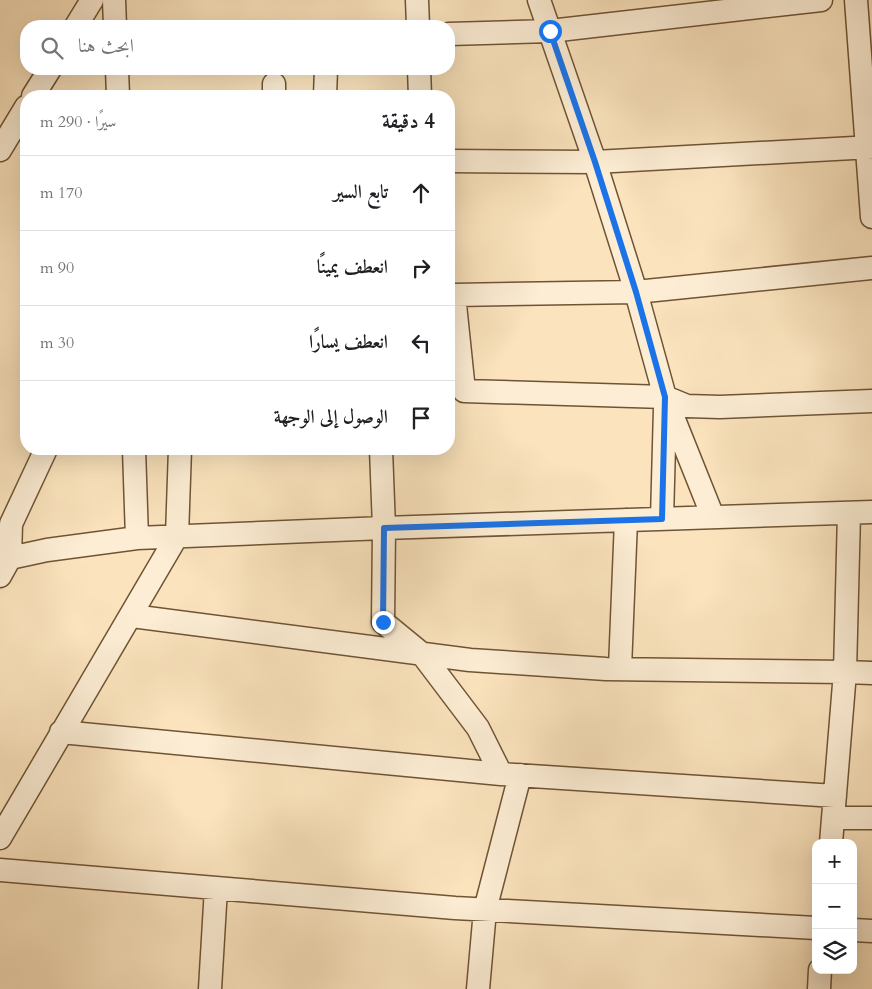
<!DOCTYPE html>
<html lang="ar">
<meta charset="utf-8">
<style>
body{margin:0;font-family:Cardo,Amiri,serif;background:#f6f6f6;color:#202124;direction:rtl}
.controls{position:absolute;right:15px;bottom:15px;display:grid;overflow:hidden;border-radius:10px;box-shadow:0 5px 20px #0002}
.controls button{width:45px;height:45px;display:grid;place-items:center;padding:0;border:0;border-bottom:1px solid #e0e0e0;background:#fff;color:#202124;font:25px sans-serif}
.stop{position:absolute;width:15px;height:15px;margin:-11px;border:4px solid #1a73e8;border-radius:50%;background:#fff}
.stop.end{background:#1a73e8;border-color:#fff;box-shadow:0 1px 5px #0008}
.list{margin:0;padding:0;list-style:none}
h2{display:flex;justify-content:space-between;align-items:center;height:65px;margin:0;padding:0 20px;font-size:21px}
h2 small{font-size:16px;font-weight:400;color:#757577}
.list li{display:grid;grid-template-columns:32px 1fr auto;gap:15px;align-items:center;box-sizing:border-box;height:75px;padding:0 20px;border-top:1px solid #e0e0e0}
.list b{display:block;font-size:19px;white-space:nowrap}
.list em{font-size:16px;font-style:normal;color:#757577}
.icon{flex:none;width:28px;height:28px;fill:none;stroke:currentColor;stroke-width:2;stroke-linecap:round;stroke-linejoin:round}
.map{position:relative;flex:none;width:872px;height:989px;overflow:hidden;direction:ltr}
.search{position:absolute;background:#fff;box-shadow:0 5px 20px #0002;left:20px;top:20px;width:435px;height:55px;display:flex;align-items:center;gap:12px;box-sizing:border-box;padding:0 18px;border-radius:20px;color:#757577;font-size:19px}
.panel{position:absolute;background:#fff;box-shadow:0 5px 20px #0002;left:20px;top:90px;width:435px;height:365px;border-radius:20px;direction:rtl}
.map>svg:first-child{display:block}
.lines{fill:none;stroke-linecap:round;stroke-linejoin:round}
.street-casing{stroke:#6f5434;stroke-width:25}
.street{stroke:#fcedd4;stroke-width:22}
.route{stroke:#1a73e8;stroke-width:6}
</style>
<div class="map">
<svg width="872" height="989" viewBox="0 0 872 989">
<rect width="100%" height="100%" fill="#fae3bd"/>
<filter id="stains"><feTurbulence type="fractalNoise" baseFrequency=".004" numOctaves="4"/><feColorMatrix values="0 0 0 0 .2 0 0 0 0 .09 0 0 0 0 .02 0 0 0 .5 -.17"/></filter>
<radialGradient id="worn" r=".72"><stop offset=".6" stop-color="#630" stop-opacity="0"/><stop offset="1" stop-color="#630" stop-opacity=".3"/></radialGradient>
<g class="lines">
<g class="street-casing">
<path id="street" d="M114 0 115 26
M417 0 418 26
M539 0 595 162 636 292 665 397 713 517
M856 0 872 217
M76 26 92 0
M449 34 550 31 821 0
M117 69 118 96
M419 69 420 96
M274 84V96
M33 96 50 69
M325 96 326 69
M0 150 26 107
M449 161 595 162 872 147
M872 268 636 292 454 295 464 391 665 397 687 406 720 407 872 401
M134 449 137 538
M381 449 384 528 383 622 422 654 478 728 501 774
M662 519 665 408
M10 558 11 524 46 449
M0 576 10 558 47 550 137 538 384 528 872 512
M132 616 470 660 606 669 845 672 872 673
M620 668 626 520
M61 732 501 774 835 796
M833 818H872
M0 838 177 536 180 449
M831 843 845 672 849 513
M0 870 455 908 816 928
M853 930 872 931
M210 989 216 888
M478 989 485 910 520 775
M819 989 820 970"/>
</g>
<use href="#street" class="street"/>
</g>
<g class="lines">
<path class="route" d="M383 622 384 528 662 519 665 397 636 292 595 162 550 31"/>
</g>
<rect width="100%" height="100%" filter="url(#stains)"/>
<rect width="100%" height="100%" fill="url(#worn)"/>
</svg>
<div class="controls">
<button>+</button>
<button>−</button>
<button><svg class="icon" aria-label="layers" viewBox="0 0 24 24"><path d="M12 4l9 5-9 5-9-5zM3 14l9 5 9-5"/></svg></button>
</div>
<div class="stop" style="left:550px;top:31px"></div>
<div class="stop end" style="left:383px;top:622px"></div>
<div class="search"><svg class="icon" aria-label="search" viewBox="0 0 24 24"><circle cx="10" cy="10" r="6"/><path d="M15 15l6 6"/></svg>ابحث هنا</div>
<section class="panel">
<h2>4 دقيقة<small>سيرًا · 290 m</small></h2>
<ul class="list">
<li><svg class="icon" aria-label="ahead" viewBox="0 0 24 24"><path d="M12 20V5M6 11l6-6 6 6"/></svg><div><b>تابع السير</b></div><em>170 m</em></li>
<li><svg class="icon" aria-label="right" viewBox="0 0 24 24"><path d="M7 20v-9h11M14 6l5 5-5 5"/></svg><div><b>انعطف يمينًا</b></div><em>90 m</em></li>
<li><svg class="icon" aria-label="left" viewBox="0 0 24 24"><path d="M17 20v-9H6M10 6l-5 5 5 5"/></svg><div><b>انعطف يسارًا</b></div><em>30 m</em></li>
<li><svg class="icon" aria-label="arrive" viewBox="0 0 24 24"><path d="M6 21V4h12l-3 4 3 4H6"/></svg><div><b>الوصول إلى الوجهة</b></div></li>
</ul>
</section>
</div>
